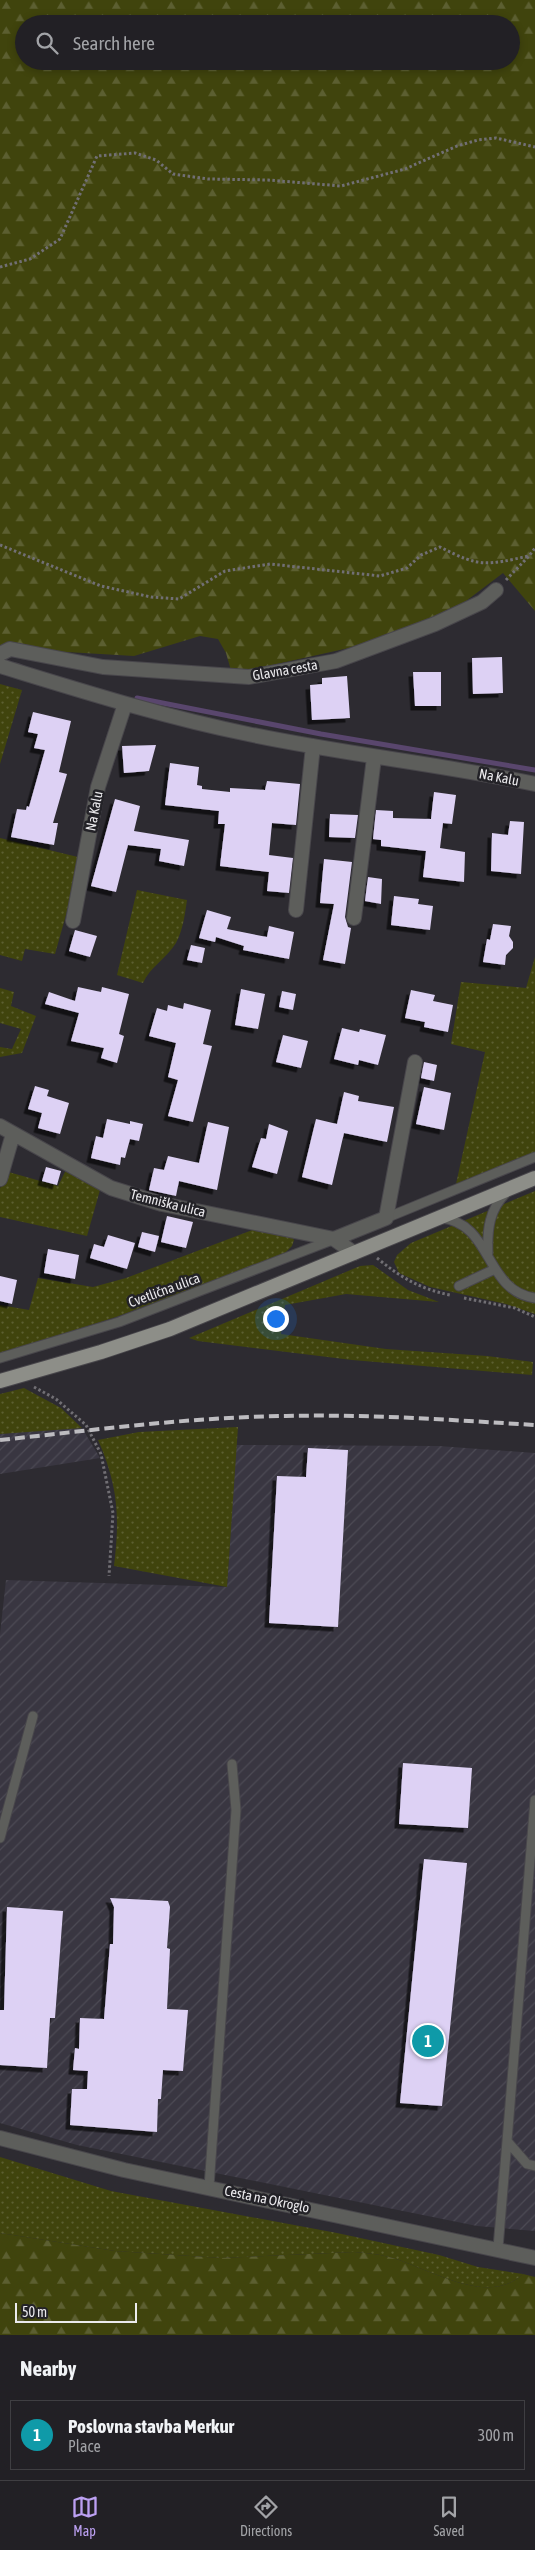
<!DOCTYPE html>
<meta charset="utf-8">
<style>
body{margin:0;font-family:"Asap Condensed",sans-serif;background:#2e2d32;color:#f1f3f6}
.scale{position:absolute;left:15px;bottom:12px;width:122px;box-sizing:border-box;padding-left:5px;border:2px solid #ebeaed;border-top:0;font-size:14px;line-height:18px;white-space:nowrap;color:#ebeaed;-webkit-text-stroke:4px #232227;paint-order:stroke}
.you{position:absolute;left:275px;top:1318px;width:18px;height:18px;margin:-12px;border:4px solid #fff;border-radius:50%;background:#1a73e8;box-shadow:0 0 0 8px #1a73e833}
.badge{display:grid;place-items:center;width:32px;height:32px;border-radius:50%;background:#bca0f2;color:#fff;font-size:16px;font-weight:700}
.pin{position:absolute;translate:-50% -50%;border:2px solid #fff;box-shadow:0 1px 5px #0006}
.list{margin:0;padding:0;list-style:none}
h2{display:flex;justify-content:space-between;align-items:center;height:65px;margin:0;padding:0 20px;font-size:21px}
h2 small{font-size:16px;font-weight:400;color:#a2a3a7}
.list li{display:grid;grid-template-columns:32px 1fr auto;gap:15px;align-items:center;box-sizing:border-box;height:70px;margin:0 10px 10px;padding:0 10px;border:1px solid #3f3e42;border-radius:0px}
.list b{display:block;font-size:19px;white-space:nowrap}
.list p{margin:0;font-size:16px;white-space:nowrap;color:#a2a3a7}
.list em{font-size:16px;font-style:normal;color:#a2a3a7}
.icon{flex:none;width:28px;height:28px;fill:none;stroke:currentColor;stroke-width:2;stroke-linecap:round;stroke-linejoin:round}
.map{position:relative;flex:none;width:535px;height:2335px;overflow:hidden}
.search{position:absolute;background:#222025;box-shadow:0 2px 8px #0003;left:15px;right:15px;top:15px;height:55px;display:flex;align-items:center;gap:12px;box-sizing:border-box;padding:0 18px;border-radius:28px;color:#a2a3a7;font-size:19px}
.sheet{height:145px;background:#222025}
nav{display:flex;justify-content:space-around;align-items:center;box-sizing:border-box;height:70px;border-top:1px solid #3f3e42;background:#222025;font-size:14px;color:#a2a3a7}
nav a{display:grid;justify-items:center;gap:2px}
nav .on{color:#bca0f2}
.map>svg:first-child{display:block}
.industrial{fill:url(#industrial-furrows)}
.grass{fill:url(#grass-dots)}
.forest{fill:url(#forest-firs);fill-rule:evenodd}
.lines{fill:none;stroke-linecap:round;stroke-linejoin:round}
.stream{stroke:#59466d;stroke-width:5}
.building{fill:#ddd1f4;filter:url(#shadow)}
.service-casing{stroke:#48464b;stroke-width:11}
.minor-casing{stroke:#48464b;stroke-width:16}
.primary-casing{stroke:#48464b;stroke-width:16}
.path{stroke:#716f74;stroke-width:3;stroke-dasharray:2.5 2.5;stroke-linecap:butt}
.service{stroke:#5d5e5b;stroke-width:9}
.minor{stroke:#5d5e5b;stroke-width:14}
.primary{stroke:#8d8e88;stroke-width:14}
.rail{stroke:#bdbcc0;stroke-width:4;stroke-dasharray:10 5;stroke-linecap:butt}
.labels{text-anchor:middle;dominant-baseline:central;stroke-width:5;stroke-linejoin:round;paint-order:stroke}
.street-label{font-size:14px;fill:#ebeaed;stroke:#232227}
</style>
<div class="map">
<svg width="535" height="2335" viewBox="0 0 535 2335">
<defs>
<pattern id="industrial-furrows" width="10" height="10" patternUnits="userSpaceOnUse" patternTransform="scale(1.25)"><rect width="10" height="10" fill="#393641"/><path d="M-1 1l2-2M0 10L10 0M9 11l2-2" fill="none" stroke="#4c4a54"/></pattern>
<pattern id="grass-dots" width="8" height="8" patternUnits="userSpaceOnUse" patternTransform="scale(1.25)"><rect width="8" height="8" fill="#40440d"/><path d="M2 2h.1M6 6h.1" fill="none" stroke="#5c5f31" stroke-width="1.8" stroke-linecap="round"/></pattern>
<pattern id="forest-firs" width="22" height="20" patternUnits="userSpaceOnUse" patternTransform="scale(1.25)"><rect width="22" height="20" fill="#40440d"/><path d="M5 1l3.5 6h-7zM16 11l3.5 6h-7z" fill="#5c5f31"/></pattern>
<filter id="shadow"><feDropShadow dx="-4.5" dy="4.5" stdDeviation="0" flood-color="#0009"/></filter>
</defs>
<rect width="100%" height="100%" fill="#2d2b31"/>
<path class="industrial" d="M58 1428H82L100 1458 0 1474V1434Z
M236 1445 439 1446 535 1453V2231L477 2226 77 2145 0 2123V1634L6 1580 227 1587Z"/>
<path class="grass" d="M0 684 22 690 0 764Z
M0 838 82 858 55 954 25 949 22 961 0 955Z
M137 890 187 900C185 914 183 930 176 943 167 958 150 967 143 983L117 975Z
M535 957V1152L456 1184 485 1052 451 1044 461 982 526 988Z
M0 988 14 992 11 1006 36 1016 22 1053 0 1057V1047L12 1049 21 1029 0 1023Z
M66 1170 100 1190 87 1236 0 1217V1189L5 1171 58 1186Z
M535 1191V1314L506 1304 430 1287 399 1273 394 1262 397 1255 411 1243Z
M255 1229 289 1234 294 1240 292 1246 284 1254 116 1317 0 1354V1305L29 1310 38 1278 93 1287 126 1278Z
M373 1265 408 1290 439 1302 346 1294 285 1305 281 1334 386 1349 487 1356 533 1362 532 1375 352 1360 198 1341 189 1338 360 1266Z
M24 1388 61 1408 82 1428 0 1434V1394Z
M238 1427 227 1587 114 1566C120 1517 118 1485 98 1440L139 1432Z
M0 2157 111 2191 337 2233 439 2255 478 2267 523 2274C487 2308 428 2267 389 2257 377 2254 366 2253 354 2252L221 2258 115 2251 0 2233Z"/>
<path class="forest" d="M0 0H535V611L503 573 466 601 403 636 232 674 226 653 218 639 200 636 134 656 0 648ZM24 24H511V61H24Z
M0 2233 115 2251 221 2258 354 2252C366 2253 377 2254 389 2257 428 2267 487 2308 523 2274L535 2277V2335H0Z"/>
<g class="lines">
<path class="stream" d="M137 698 321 734 535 770"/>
</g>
<path class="building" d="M502 657 503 693 473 694 472 658Z
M413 672H441V706H415Z
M347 676 350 718 312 720 310 685 322 684V678Z
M33 712 71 721 59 772 67 774 53 823H58L54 845 11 837 17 809 26 810 27 806 29 807 45 750 34 748 38 734 28 732Z
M156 745 149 771 124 773 122 746Z
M170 763 199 767 197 785 202 786V789L230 792V788L265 790 267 781 300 784 296 825 272 823 269 855 293 858 289 893 267 891 269 872 220 866 225 824H218L219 811 165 805Z
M434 792 456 795 452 824 443 823 440 848 465 852 464 882 423 877 426 851 381 846V840L373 839 376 810 393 811V818L431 819Z
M115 799 140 806 134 831 189 840 184 866 159 861 161 849 128 845 116 892 91 886Z
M330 814 358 815 355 838 329 837Z
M510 821 524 822 521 874 491 871 492 833 508 835Z
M324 859 352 862 345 917 348 927 351 928 345 964 323 960 334 904 320 903Z
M368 877 382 879 381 904 365 901Z
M394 896 419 899 418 904 433 906 430 930 391 925Z
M207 910 231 917 227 929 267 937 269 926 294 932 289 959 243 950 244 946 216 937 215 942 199 938Z
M493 924 511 926 509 936 513 942V948L506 955 505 965 483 962 487 939 490 940Z
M75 930 97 936 90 957 69 951Z
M191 945 205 948 202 963 187 960Z
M78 987 101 992 102 987 129 994 119 1034 124 1036 117 1063 101 1058 104 1048 71 1041 79 1013 45 1004 49 992 75 1001Z
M241 989 265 994 258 1029 235 1025Z
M411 990 435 995 433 1001 453 1005 448 1032 424 1027 425 1022 405 1018Z
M282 991 296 994 293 1010 279 1007Z
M184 1003 211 1010 203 1044 212 1046 193 1122 168 1116 178 1080 168 1077 176 1043 149 1036 157 1008 167 1011 168 1005 183 1009Z
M342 1028 359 1032 360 1029 386 1035 378 1065 359 1060 358 1065 334 1059Z
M283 1035 308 1041 301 1068 276 1062Z
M424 1062 437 1065 434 1081 421 1078Z
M35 1086 49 1090 47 1096 69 1103 60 1134 38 1128 42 1113 28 1109Z
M424 1087 451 1093 444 1130 416 1124Z
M344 1092 359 1096 358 1101 394 1107 387 1142 344 1133 332 1185 302 1177 316 1119 337 1124Z
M107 1119 130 1124V1121L143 1124 139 1141 130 1139 125 1158 121 1157 120 1165 91 1158 96 1136 103 1138Z
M208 1122 229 1127 217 1190 179 1181 176 1196 149 1190 154 1168 164 1170 168 1156 199 1163Z
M269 1124 288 1131 277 1174 252 1167 261 1138 266 1139Z
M46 1167 61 1171 57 1185 42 1181Z
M167 1216 193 1222 186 1248 161 1242Z
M142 1232 159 1236 155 1252 138 1247Z
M108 1235 135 1243 127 1269 90 1258 94 1244 104 1247Z
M48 1249 79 1255 75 1279 44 1273Z
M0 1276 17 1280 12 1304 0 1301Z
M308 1448 348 1450 338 1627 269 1623 277 1476 306 1477Z
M403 1763 472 1768 468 1828 399 1824Z
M424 1859 467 1863 442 2106 400 2103Z
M110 1898 168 1901 170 1907 167 1948 170 1949 167 2009 188 2010 183 2071 163 2070 161 2099H158L157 2132 70 2125 72 2089H87L88 2071 73 2070 75 2048 79 2049 80 2018 104 2019 110 1944H113L114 1907Z
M7 1907 63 1911 55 2018H50L47 2068 0 2065V2010H4Z"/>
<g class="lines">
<g class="service-casing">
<path id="service" d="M386 1218 535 1157
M441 1218C493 1223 484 1291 535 1298
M488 1253C487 1230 489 1209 507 1192
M459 1286 495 1269
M0 1358 119 1322 332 1240
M535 1800 507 2141 527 2164 535 2166
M0 1838 33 1716
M209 2187 236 1810 232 1764
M498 2248 507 2141"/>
</g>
<g class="minor-casing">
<path id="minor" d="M0 654 10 649 103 667 249 677 336 661 435 624 482 602 496 590
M0 666C82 691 164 717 248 734 343 754 440 764 535 784
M296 910 313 746
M354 918 374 758
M73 921 98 787 125 704
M0 1126 111 1188 162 1204 334 1239 354 1253
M0 1179 13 1134
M334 1239 386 1218 415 1062
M0 2138 124 2170 535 2258"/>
</g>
<g class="primary-casing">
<path id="primary" d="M0 1381 101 1352 170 1329 535 1178"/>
</g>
<path class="path" d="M0 267 30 259 60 239 97 156 135 153 156 160 173 174 208 179 268 180 341 186 405 169 457 146 478 140 496 138 535 147
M0 545 101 586 151 597 179 599 225 571 270 564 380 576 407 568 421 555 440 547C481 568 486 565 529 556
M506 580 529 556 535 548
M377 1258C400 1277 420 1289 450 1295
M464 1298 515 1308 535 1317
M34 1387 56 1399 86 1425 101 1454 113 1513 109 1576"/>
<use href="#service" class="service"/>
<use href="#minor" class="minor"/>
<use href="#primary" class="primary"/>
<path class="rail" d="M0 1440C95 1430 191 1417 286 1416 369 1414 452 1420 535 1425"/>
</g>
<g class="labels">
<g class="street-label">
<text transform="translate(285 670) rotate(-10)">Glavna cesta</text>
<text transform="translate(499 777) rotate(11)">Na Kalu</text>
<text transform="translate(94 811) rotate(-79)">Na Kalu</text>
<text transform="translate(168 1203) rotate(14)">Temniška ulica</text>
<text transform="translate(164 1290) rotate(-20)">Cvetlična ulica</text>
<text transform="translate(267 2199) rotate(12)">Cesta na Okroglo</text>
</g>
</g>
</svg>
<div class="scale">50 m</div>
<div class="you"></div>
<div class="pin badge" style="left:428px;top:2041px;background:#0f9aa8">1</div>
<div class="search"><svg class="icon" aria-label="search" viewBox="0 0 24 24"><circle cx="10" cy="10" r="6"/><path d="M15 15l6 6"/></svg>Search here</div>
</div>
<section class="sheet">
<h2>Nearby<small></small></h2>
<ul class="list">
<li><span class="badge" style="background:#0f9aa8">1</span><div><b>Poslovna stavba Merkur</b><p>Place</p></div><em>300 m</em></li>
</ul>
</section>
<nav>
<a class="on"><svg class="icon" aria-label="map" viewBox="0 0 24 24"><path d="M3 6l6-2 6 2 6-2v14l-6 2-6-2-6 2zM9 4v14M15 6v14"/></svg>Map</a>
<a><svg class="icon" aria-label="directions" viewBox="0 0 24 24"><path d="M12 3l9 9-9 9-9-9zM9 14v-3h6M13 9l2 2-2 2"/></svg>Directions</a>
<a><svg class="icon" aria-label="saved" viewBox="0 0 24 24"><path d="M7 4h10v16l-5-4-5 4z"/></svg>Saved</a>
</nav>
